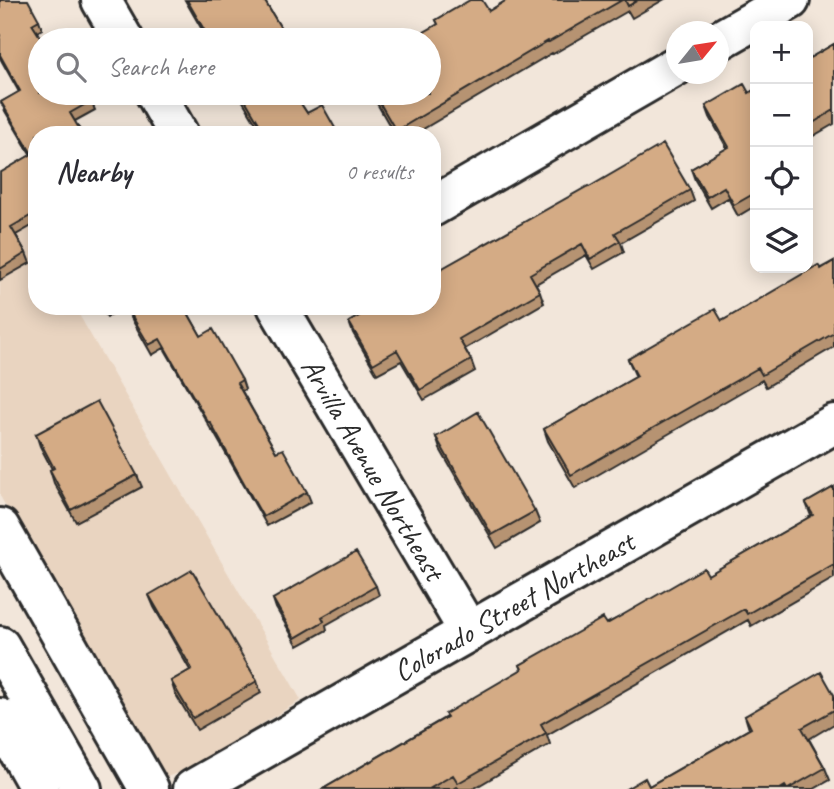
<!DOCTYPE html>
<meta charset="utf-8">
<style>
body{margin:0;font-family:Caveat,sans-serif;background:#f2f2f3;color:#2b2b33}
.controls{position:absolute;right:21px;top:21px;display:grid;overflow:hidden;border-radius:14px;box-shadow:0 4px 18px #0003}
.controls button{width:63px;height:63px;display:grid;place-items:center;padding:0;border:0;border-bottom:2px solid #e1e1e2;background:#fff;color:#2b2b33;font:35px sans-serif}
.compass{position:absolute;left:666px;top:21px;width:63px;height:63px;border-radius:50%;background:#fff;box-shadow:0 4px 18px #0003;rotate:60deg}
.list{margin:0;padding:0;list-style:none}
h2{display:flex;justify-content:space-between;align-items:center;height:91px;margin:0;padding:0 28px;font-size:30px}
h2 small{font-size:23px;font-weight:400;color:#7c7c81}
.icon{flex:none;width:38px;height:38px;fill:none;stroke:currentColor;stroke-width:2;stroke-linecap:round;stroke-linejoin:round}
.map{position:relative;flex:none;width:834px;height:789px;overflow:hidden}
.search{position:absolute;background:#fff;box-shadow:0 4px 18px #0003;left:28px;top:28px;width:413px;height:77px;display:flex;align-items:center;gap:18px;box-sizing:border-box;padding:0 24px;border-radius:38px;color:#7c7c81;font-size:26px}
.panel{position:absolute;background:#fff;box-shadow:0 4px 18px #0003;left:28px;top:126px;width:413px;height:189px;border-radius:28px}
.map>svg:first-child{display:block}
.built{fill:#e9d4c0}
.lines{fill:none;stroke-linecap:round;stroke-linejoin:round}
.minor-casing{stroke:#2b2b2b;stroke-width:44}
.major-casing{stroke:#2b2b2b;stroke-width:44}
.minor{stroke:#fff;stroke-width:38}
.major{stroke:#fff;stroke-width:38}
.wall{fill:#b69372;stroke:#2b2b2b;stroke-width:2}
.building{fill:#d4ab85;stroke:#2b2b2b;stroke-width:2}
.labels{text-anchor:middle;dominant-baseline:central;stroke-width:6;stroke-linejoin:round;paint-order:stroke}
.street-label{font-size:30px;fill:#2b2b2b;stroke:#fff}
</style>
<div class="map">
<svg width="834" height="789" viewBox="0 0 834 789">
<rect width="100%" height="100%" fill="#f2e6da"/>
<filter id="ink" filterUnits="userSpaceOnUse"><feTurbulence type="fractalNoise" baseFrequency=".0143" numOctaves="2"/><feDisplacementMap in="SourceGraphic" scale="14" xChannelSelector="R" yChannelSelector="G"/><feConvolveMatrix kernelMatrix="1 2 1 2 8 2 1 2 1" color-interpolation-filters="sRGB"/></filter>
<g filter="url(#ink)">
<path class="built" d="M0 177 37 241V306H74L301 700 188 769 167 777 152 765 0 496Z"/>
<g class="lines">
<g class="minor-casing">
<g id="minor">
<path d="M101 0 124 40"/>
<path d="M718 41 790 0"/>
<path d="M155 93 179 135"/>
<path d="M432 207 676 66"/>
<path id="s1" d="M277 306 469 632"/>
<path d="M0 718 40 789"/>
<path id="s2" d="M193 789 834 424"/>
</g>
</g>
<g class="major-casing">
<path id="major" d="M0 528 149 789
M0 646 82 789"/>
</g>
<use href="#minor" class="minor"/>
<use href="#major" class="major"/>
</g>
<path class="wall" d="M0 0 39 20 42 29 37 32 40 93 91 101 95 110 75 121 37 135V223L16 235 26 253 30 263 0 280V173L31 155 5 111 1 102 19 92 0 58Z
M185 0H264L288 40H208Z
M507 0H663L632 18 628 11 553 54 552 53 413 135H395L371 93H429L438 24 436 20 489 11Z
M834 44V124L808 139V59Z
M755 89V206L738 216 728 198 711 208 695 180 691 169 727 148 710 117 706 106 749 93Z
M238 93H294L307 113 339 135H263Z
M589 187 690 190 694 201 621 243 624 252 594 269 586 255 536 284 540 292 544 303 465 349 471 360 475 371 424 400 401 361 377 374 353 333 349 322 506 233Z
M834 261V347L766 387 762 380 575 488 548 441 544 429 636 377 628 359 722 321Z
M101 306H184L201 336 242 380 245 389 242 391 276 452 307 492 311 502 267 526 213 431H212L164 348 152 355 125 307 107 317Z
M36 434 137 475 142 487 76 522 54 483 50 470 52 469 40 446Z
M436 437 535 511 540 523 497 548 440 449Z
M834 487V578L751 626 748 620 547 735 550 744 473 789H459L457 787 454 789H323L446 717 522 670 520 665 708 575 811 516 806 503Z
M376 586 379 595 326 625 327 630 298 646 276 608 273 599Z
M149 595 257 681 261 693 197 730 175 693 171 681 190 670 154 607Z
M834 695V724L809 739 825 768 830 780 814 789H626L649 786 749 729 745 716Z"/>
<path class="building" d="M0 0H28L39 20 32 24 42 40H40V93H87L91 101 70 113 83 135H37V212L11 227 26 253 0 269V173L32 154 1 102 20 91 0 55Z
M187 0H264L288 40H210Z
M470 0H482L489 11 507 0H622L549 42 548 41 396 131 374 93H429V40H410L438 24 436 20Z
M625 0H638L628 6Z
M834 44V110L808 126V59Z
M744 84 749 93 755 89V193L734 205 724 187 707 197 691 169 729 147 706 106Z
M241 93H294L307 113 322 105 339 135H266Z
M663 144 690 190 615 233 620 241 590 259 582 244 530 274 540 292 459 339 471 360 420 390 397 350 373 364 349 322 376 306H432V274L588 186 589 187Z
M834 261V333L762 375 758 368 571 475 544 429 637 376 628 359 715 309 722 321 818 265 821 269Z
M126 306H184L201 336 213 329 242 380 237 383 276 452 283 449 307 492 263 517 210 422H208L160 339 149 345Z
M97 401 137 475 71 510 50 470 54 468 36 434Z
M478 412 535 511 492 535 436 437Z
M834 487V564L747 614 744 609 541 724 546 733 458 783 453 775 429 789H323L447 717 445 714 522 669 520 665 603 618 607 624 704 568 708 575 813 515 806 503Z
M356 552 376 586 322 617 324 621 295 638 273 599Z
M192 570 257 681 193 718 171 681 192 669 149 595Z
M821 672 834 695V710L802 728 825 768 788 789H787L785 786 780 789H626L645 778 649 786 751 728 745 716Z"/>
</g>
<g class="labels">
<g class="street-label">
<text stroke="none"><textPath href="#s1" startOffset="189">Arvilla Avenue Northeast</textPath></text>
<text stroke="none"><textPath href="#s2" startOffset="369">Colorado Street Northeast</textPath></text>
</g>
</g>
</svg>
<div class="controls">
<button>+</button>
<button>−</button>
<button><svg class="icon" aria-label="locate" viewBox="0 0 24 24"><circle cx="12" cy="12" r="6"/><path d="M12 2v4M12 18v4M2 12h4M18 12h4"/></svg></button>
<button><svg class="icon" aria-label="layers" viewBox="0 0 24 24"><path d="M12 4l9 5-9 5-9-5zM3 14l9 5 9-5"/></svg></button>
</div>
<svg class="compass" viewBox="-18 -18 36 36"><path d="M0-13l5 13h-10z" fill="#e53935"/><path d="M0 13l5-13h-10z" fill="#7c7c81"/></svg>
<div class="search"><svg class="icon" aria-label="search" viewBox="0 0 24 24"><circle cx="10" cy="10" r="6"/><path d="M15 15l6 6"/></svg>Search here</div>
<section class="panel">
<h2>Nearby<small>0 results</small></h2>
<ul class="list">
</ul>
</section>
</div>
